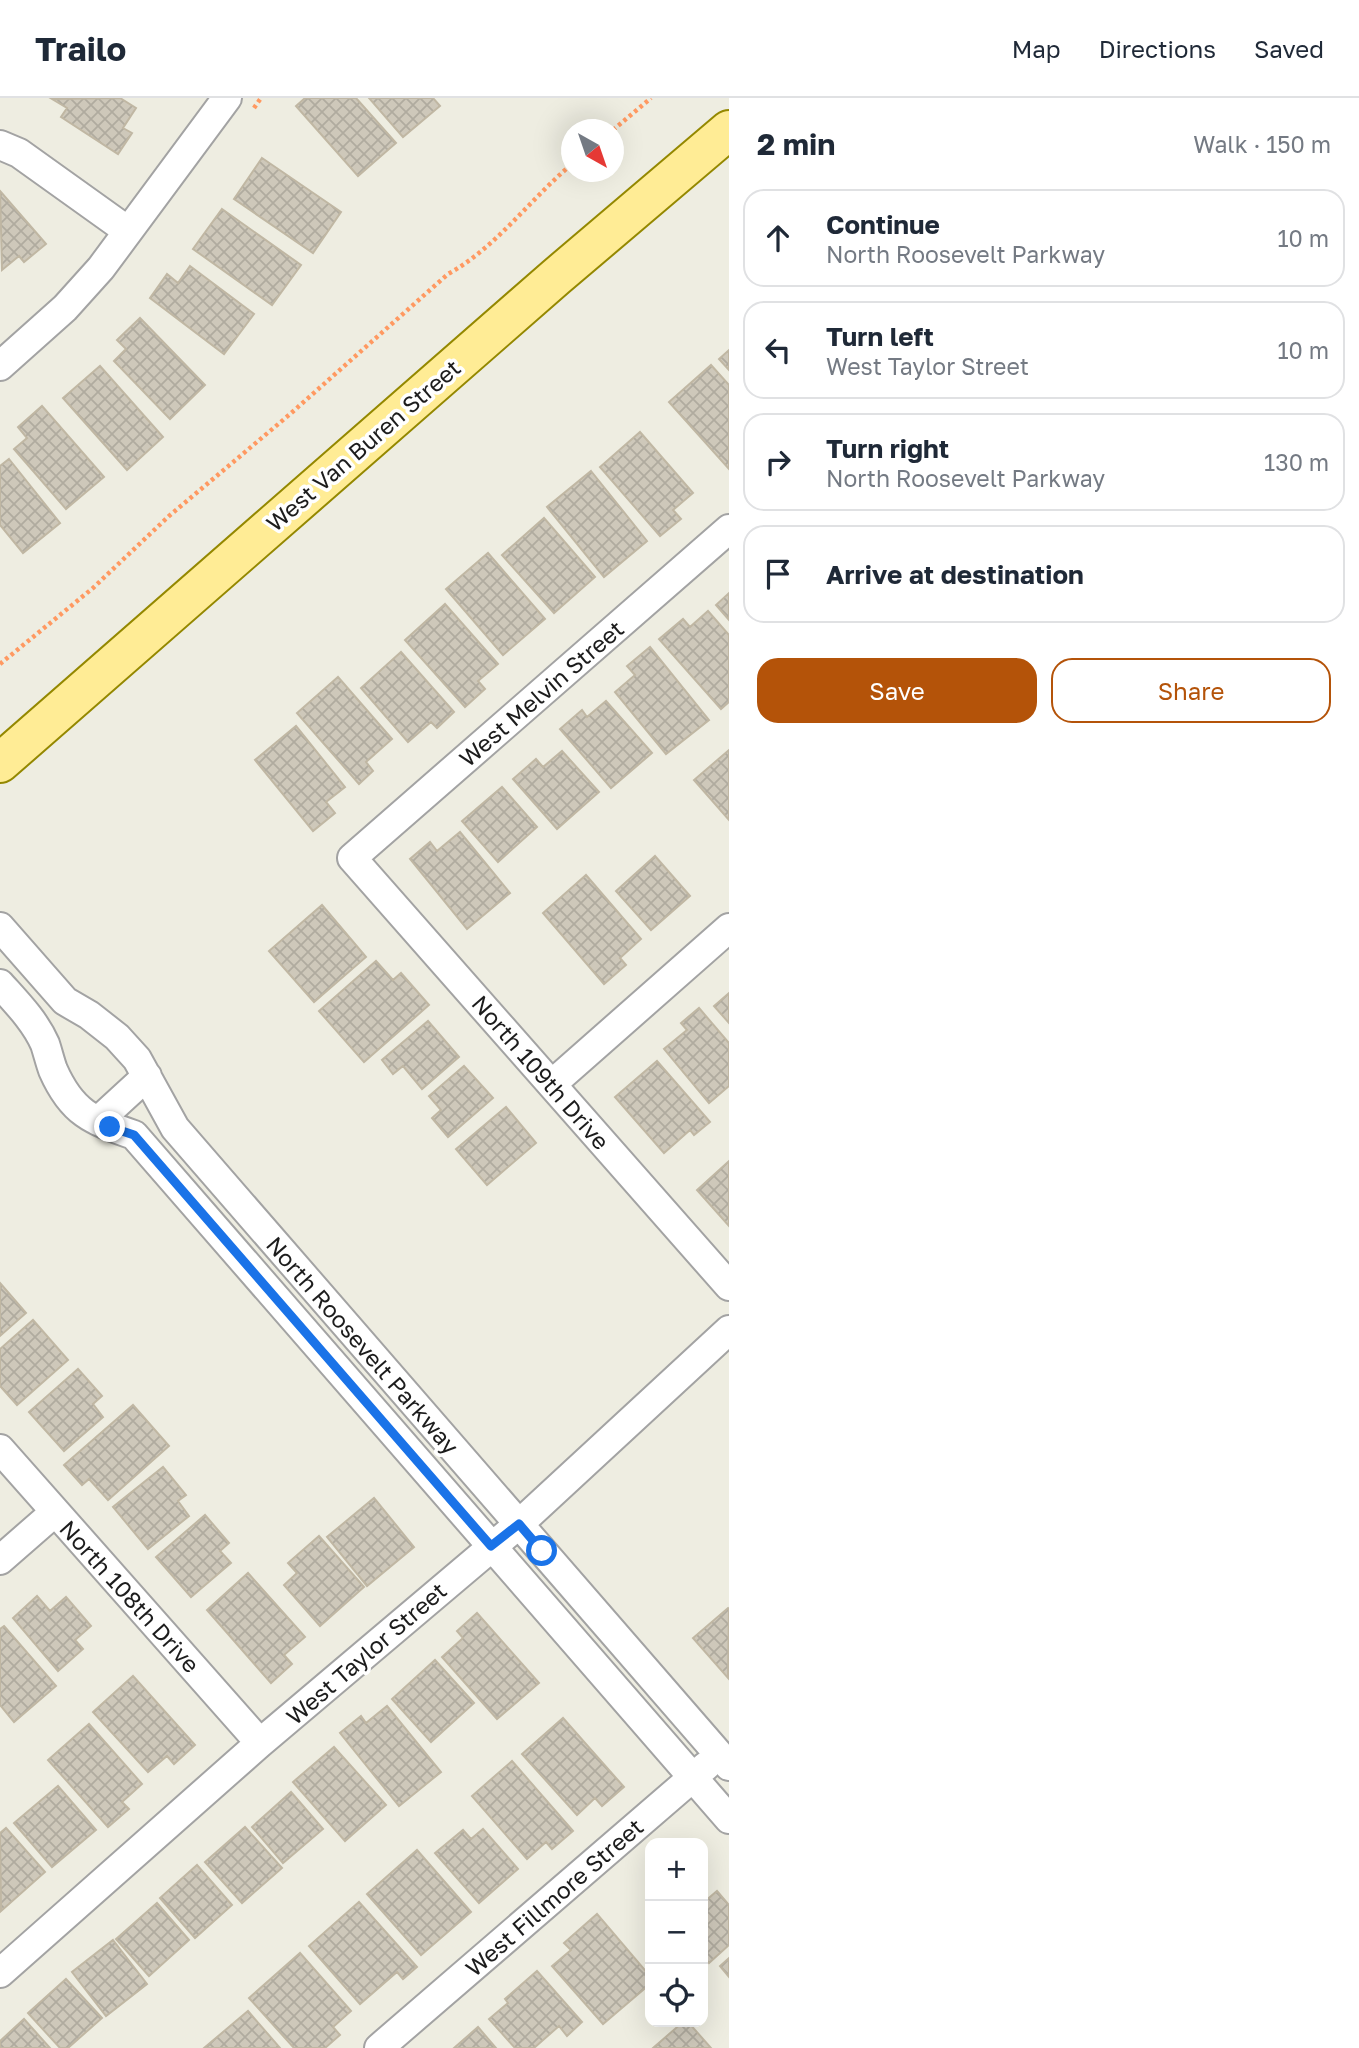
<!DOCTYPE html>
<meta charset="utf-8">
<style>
body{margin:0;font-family:"Golos Text",sans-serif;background:#f6f6f7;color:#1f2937}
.controls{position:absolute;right:21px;bottom:21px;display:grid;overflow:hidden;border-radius:14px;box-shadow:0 7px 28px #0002}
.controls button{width:63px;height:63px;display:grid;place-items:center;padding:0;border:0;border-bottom:2px solid #e0e1e3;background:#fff;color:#1f2937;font:35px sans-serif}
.compass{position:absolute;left:561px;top:21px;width:63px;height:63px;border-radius:50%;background:#fff;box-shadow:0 7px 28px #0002;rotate:140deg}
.stop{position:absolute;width:21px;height:21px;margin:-16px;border:5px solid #1a73e8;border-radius:50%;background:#fff}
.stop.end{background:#1a73e8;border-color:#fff;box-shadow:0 2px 7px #0008}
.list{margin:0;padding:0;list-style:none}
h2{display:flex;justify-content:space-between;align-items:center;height:91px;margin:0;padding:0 28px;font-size:30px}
h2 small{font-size:23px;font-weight:400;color:#747a83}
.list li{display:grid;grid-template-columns:46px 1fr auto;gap:21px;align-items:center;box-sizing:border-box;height:98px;margin:0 14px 14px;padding:0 14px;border:2px solid #e0e1e3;border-radius:21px}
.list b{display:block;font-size:26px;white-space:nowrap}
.list p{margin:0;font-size:23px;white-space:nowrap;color:#747a83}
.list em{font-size:23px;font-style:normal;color:#747a83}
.actions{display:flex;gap:14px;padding:21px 28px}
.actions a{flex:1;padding:16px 0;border:2px solid #b45309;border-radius:21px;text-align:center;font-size:24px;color:#b45309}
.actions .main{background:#b45309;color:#fff}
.icon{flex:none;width:38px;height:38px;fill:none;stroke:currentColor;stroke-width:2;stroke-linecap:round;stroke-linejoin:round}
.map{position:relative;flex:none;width:729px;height:1950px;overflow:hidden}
header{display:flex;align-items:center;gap:42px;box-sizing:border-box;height:98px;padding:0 35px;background:#fff;border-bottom:2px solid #e0e1e3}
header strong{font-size:33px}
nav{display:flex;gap:38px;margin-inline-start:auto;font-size:24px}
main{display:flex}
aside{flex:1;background:#fff}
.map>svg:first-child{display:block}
.building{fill:url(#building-cross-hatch);stroke:#c0b7a3;stroke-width:2}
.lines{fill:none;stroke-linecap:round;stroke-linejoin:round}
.street-casing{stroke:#a3a3a3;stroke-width:32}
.primary-casing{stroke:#948800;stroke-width:42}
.path{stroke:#ff9961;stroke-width:4.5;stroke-dasharray:3.5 3.5;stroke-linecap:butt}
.street{stroke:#fff;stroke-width:28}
.primary{stroke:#ffec95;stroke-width:38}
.route{stroke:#1a73e8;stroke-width:9}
.labels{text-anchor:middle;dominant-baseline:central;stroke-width:7;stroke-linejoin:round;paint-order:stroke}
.street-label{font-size:23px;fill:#1c1c1c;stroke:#fff}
</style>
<header>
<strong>Trailo</strong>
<nav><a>Map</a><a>Directions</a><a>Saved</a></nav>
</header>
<main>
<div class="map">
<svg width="729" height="1950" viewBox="0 0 729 1950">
<defs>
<pattern id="building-cross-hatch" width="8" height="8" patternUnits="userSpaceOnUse" patternTransform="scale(1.75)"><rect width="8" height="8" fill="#cec8ba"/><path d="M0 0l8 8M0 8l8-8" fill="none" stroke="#b0ab9f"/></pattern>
</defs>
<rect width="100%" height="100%" fill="#eeede1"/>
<path class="building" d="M120 0 136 10 123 30 132 35 118 56 61 19 67 10 52 1Z
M305 0H356L396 45 358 78 296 8Z
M369 0H433L440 8 403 39Z
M262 60 341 114 313 155 234 101Z
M0 93 46 146 24 164 19 158 2 172Z
M222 111 301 167 272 207 193 151Z
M190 168 254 216 224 256 150 200 167 176 178 185Z
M140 220 205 287 170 321 114 263 126 251 117 242Z
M729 252V272L719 261Z
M711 267 729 287V371L669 304Z
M100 268 163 339 127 372 63 300Z
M42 308 104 379 66 411 14 351 27 340 18 329Z
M640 334 693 395 673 412 681 421 660 438 600 369Z
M9 361 60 425 23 455 0 427V368Z
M591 373 647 443 604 479 547 409Z
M544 420 595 479 554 515 502 457Z
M488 455 545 521 503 557 446 491Z
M729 495V522L716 507Z
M445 506 498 566 478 583 485 591 465 609 405 542Z
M708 513 729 537V604L721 611 659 541 683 521 690 529Z
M650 549 709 622 666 656 615 594 635 577 627 568Z
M401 554 454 614 437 630 431 624 408 644 361 590Z
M338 579 392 641 366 664 373 673 359 686 297 615Z
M606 603 652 655 611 690 560 631 582 612 587 619Z
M296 628 345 689 326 704 335 715 313 733 255 662Z
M729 652V722L694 682Z
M562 653 599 694 557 731 513 681 536 661 543 669Z
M502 689 537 729 498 764 462 723Z
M460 734 510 795 467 831 410 761 430 744 437 753Z
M655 758 690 798 651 832 616 793Z
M586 777 641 841 620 860 626 867 604 886 543 815Z
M322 807 366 859 314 904 269 853Z
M376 863 393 882 401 875 429 907 364 964 319 913Z
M729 895V925L714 908Z
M699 910 729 945V988L709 1005 664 951 687 932 681 925Z
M428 923 459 959 422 991 403 968 393 976 382 962Z
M657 963 710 1024 694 1037 690 1032 664 1055 615 999Z
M464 968 493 1000 448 1039 432 1020 441 1012 429 998Z
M506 1009 536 1045 487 1087 456 1051Z
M729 1063V1128L697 1092Z
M0 1185 26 1215 0 1238Z
M33 1222 68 1262 17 1307 0 1288V1251Z
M78 1271 102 1298 93 1306 103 1319 64 1353 29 1314Z
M133 1307 169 1348 108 1402 89 1381 82 1387 64 1367Z
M163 1369 186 1397 178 1403 189 1418 148 1451 113 1409Z
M374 1400 414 1449 367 1488 327 1439Z
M205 1417 229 1445 220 1453 231 1465 191 1499 156 1459Z
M319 1438 364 1489 320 1528 284 1487 297 1475 288 1465Z
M248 1475 305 1539 284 1557 292 1566 271 1585 207 1512Z
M37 1498 50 1513 66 1499 91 1528 75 1542 83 1551 58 1573 13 1520Z
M728 1510 729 1511 728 1580 693 1540Z
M477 1515 539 1585 497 1621 442 1559 463 1540 457 1533Z
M4 1528 56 1588 14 1624 0 1607V1531Z
M435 1562 474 1605 431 1644 392 1601Z
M133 1578 195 1647 174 1666 167 1658 148 1674 93 1614Z
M387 1608 441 1674 399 1708 340 1635 361 1618 366 1625Z
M563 1620 624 1689 602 1708 595 1700 577 1717 522 1656Z
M89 1626 142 1686 122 1704 129 1711 108 1729 48 1662Z
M334 1649 386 1707 345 1743 293 1684Z
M512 1663 573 1733 552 1751 546 1744 527 1761 472 1698Z
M58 1688 96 1732 52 1769 14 1725Z
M291 1694 323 1731 283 1765 252 1729Z
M245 1729 282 1770 242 1805 205 1764Z
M6 1730 45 1774 1 1813 0 1735Z
M483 1731 518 1771 479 1805 435 1755 463 1732 471 1741Z
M417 1752 471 1814 421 1857 367 1796Z
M197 1767 232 1807 195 1840 160 1800Z
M717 1793 729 1807V1847L709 1865 703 1858V1805Z
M359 1804 417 1869 403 1881 397 1874 360 1906 309 1848Z
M157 1805 189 1842 149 1878 116 1841Z
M597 1816 650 1878V1886L603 1926 552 1868 571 1852 564 1845Z
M113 1842 147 1886 106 1918 72 1874Z
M300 1855 351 1913 333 1929 340 1937 325 1950H294L249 1900Z
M729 1860V1879L720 1868Z
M537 1873 582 1924 567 1938 559 1928 534 1950H515L489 1921 508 1905 505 1901Z
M66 1881 102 1920 68 1950H60L28 1915Z
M248 1913 280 1950H204Z
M24 1921 50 1950H0V1943Z
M683 1924H688L711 1950H653Z
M478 1929 496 1950H454Z"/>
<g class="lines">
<g class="street-casing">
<path id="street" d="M0 47 19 55 128 133
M0 268 65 210 101 170 227 0
M729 431 352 760 729 1188
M0 829 65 903 89 917 117 939 137 961 175 1030 729 1668
M0 886C16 904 35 923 45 946 48 955 50 964 53 972 72 1015 91 1022 134 1037L729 1721
M552 986 729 830
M98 1023 147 978
M0 1351 260 1645
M0 1462 55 1414
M0 1875 260 1645 519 1426 729 1232
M379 1950 706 1668"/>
</g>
<g class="primary-casing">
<path id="primary" d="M0 665 556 179 729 32"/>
</g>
<path class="path" d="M254 10 261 0
M613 32 651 0
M0 566 93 490 169 418 289 317 448 176C497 149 529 102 572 66"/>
<use href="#street" class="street"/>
<use href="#primary" class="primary"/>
</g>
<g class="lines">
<path class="route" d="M110 1029 134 1037 491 1448 519 1426 542 1453"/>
</g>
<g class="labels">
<g class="street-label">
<text transform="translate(363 347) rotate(-41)">West Van Buren Street</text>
<text transform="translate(541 595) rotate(-41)">West Melvin Street</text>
<text transform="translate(541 974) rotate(49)">North 109th Drive</text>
<text transform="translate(363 1247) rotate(49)">North Roosevelt Parkway</text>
<text transform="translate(130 1498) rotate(48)">North 108th Drive</text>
<text transform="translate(366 1555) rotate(-41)">West Taylor Street</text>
<text transform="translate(554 1799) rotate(-41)">West Fillmore Street</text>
</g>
</g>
</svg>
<div class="controls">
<button>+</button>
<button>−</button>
<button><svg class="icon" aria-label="locate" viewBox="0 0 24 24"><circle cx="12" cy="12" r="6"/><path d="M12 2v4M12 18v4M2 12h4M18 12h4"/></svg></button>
</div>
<svg class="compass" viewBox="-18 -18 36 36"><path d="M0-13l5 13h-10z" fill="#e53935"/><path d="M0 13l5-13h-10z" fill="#747a83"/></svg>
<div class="stop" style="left:542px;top:1453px"></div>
<div class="stop end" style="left:110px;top:1029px"></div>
</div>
<aside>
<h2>2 min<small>Walk · 150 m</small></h2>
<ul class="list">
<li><svg class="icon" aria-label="ahead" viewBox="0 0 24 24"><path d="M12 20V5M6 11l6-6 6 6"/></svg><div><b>Continue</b><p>North Roosevelt Parkway</p></div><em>10 m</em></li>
<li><svg class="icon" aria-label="left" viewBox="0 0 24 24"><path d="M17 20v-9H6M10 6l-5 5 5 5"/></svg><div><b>Turn left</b><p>West Taylor Street</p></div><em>10 m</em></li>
<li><svg class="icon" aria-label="right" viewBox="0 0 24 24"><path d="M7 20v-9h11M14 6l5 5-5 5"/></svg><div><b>Turn right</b><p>North Roosevelt Parkway</p></div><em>130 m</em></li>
<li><svg class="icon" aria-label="arrive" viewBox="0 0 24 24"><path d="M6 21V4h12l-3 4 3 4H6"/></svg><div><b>Arrive at destination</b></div></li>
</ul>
<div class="actions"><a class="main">Save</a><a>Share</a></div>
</aside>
</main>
